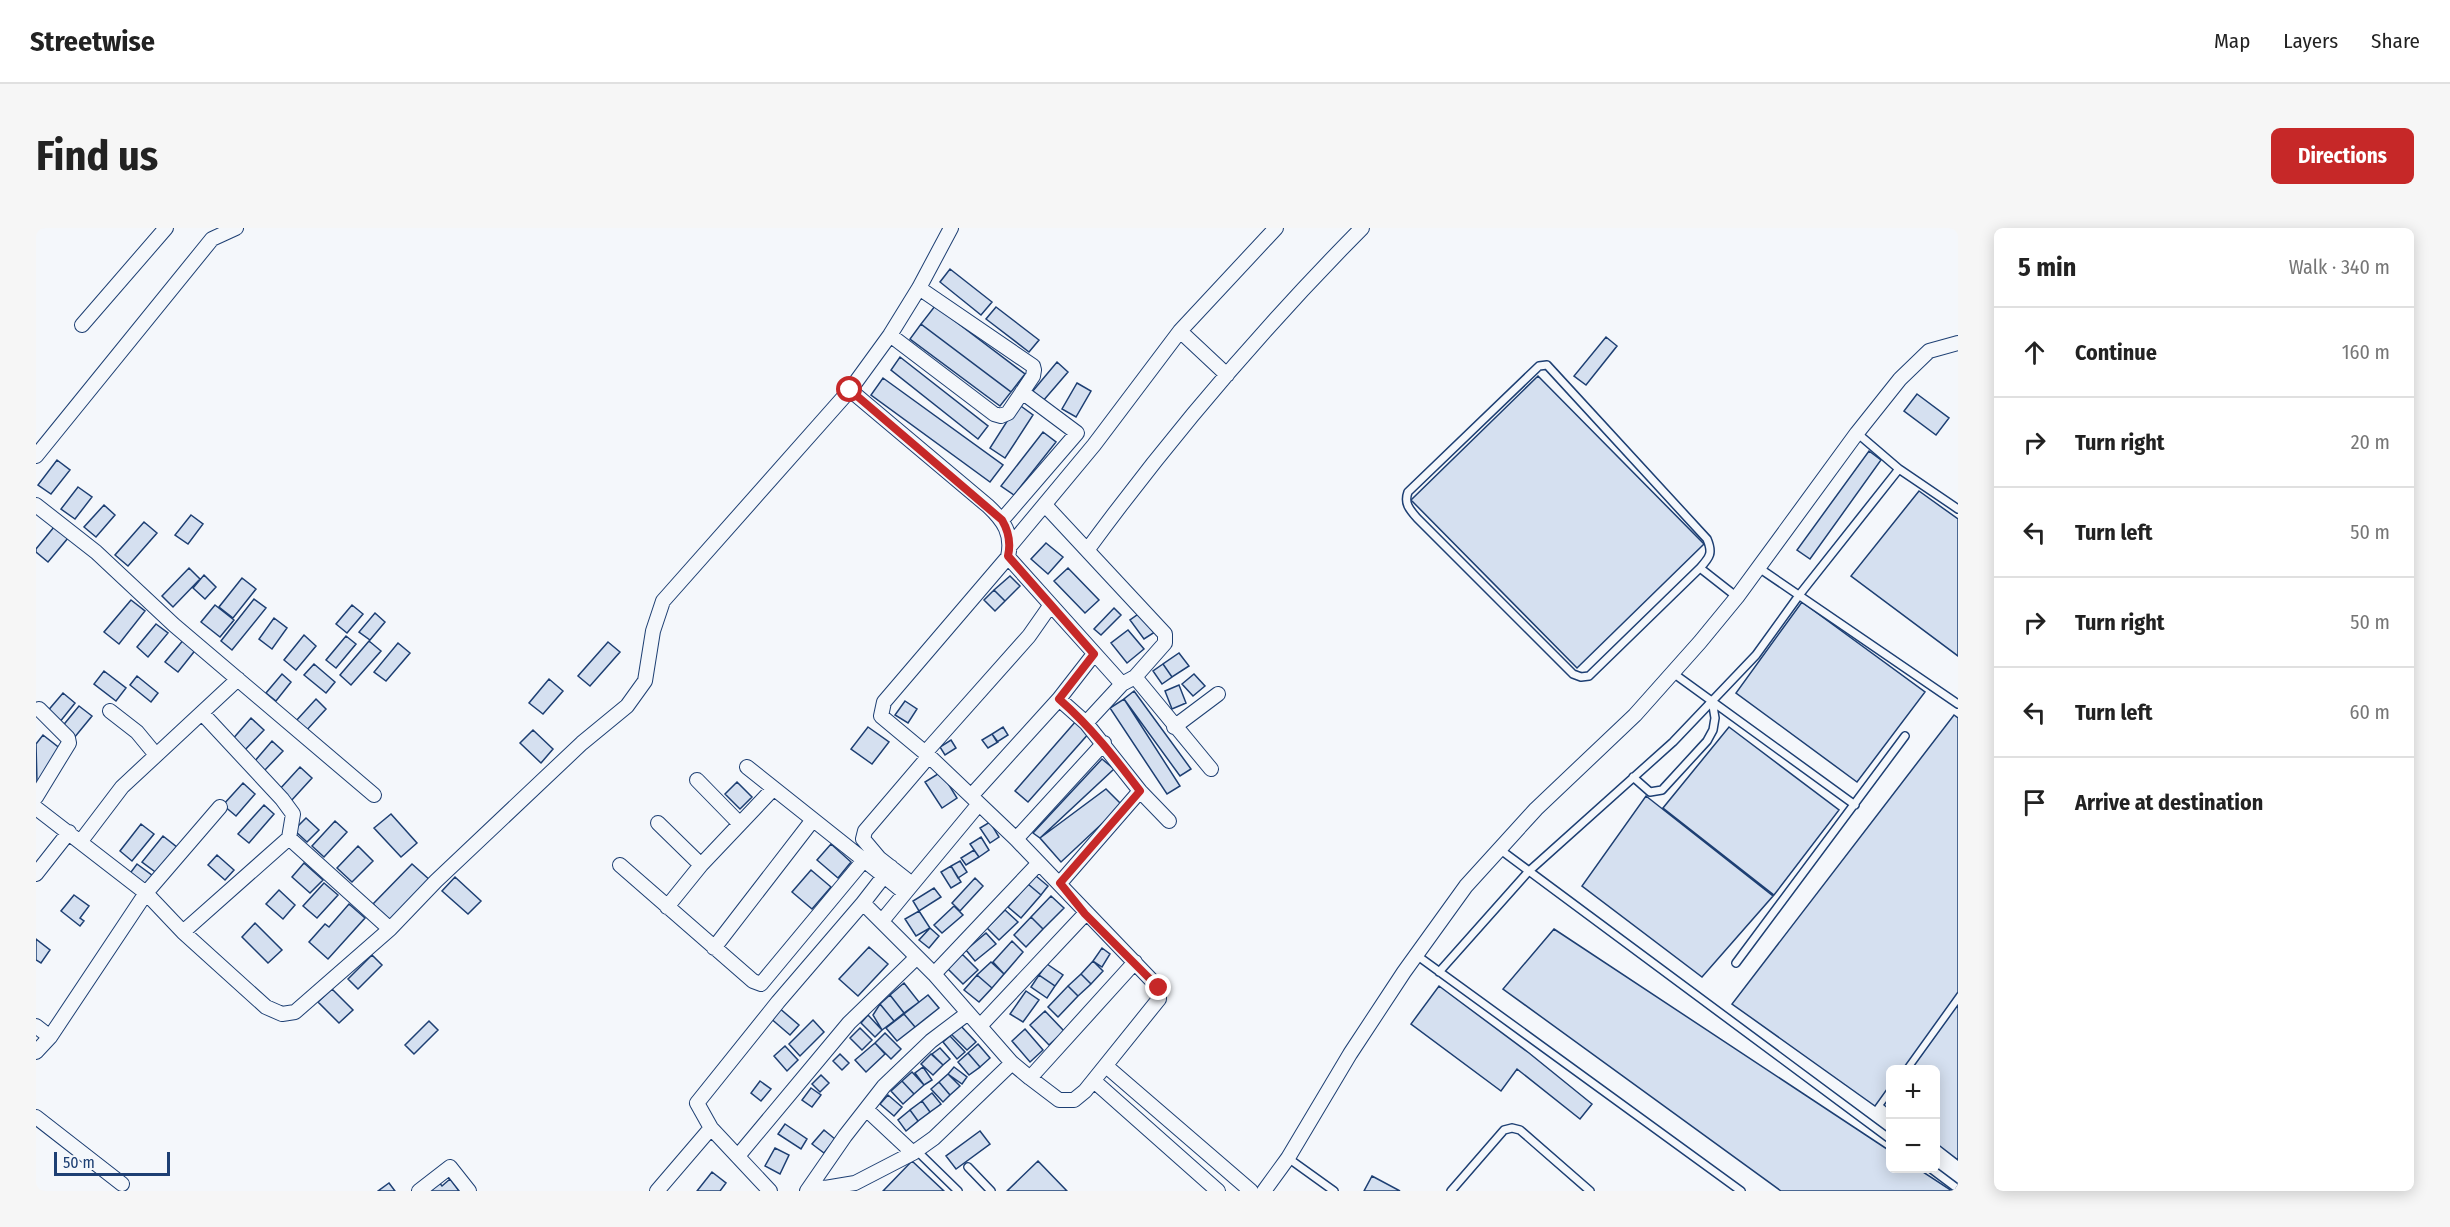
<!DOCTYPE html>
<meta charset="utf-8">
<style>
body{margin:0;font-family:"Fira Sans Condensed",sans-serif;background:#f6f6f6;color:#222}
.controls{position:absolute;right:18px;bottom:18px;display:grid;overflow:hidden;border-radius:9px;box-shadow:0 3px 15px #0003}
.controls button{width:54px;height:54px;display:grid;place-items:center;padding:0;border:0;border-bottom:2px solid #e0e0e0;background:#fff;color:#222;font:30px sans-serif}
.scale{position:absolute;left:18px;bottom:15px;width:116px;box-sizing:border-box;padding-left:6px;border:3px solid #1d3f73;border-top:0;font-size:16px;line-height:21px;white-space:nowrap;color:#1d3f73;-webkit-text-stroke:4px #f4f7fb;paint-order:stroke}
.stop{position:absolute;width:18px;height:18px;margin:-14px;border:4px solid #c62828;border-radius:50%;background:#fff}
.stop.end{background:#c62828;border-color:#fff;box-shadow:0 2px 6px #0008}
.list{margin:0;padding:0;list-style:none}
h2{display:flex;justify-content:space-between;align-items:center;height:78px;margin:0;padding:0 24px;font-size:26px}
h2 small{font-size:20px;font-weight:400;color:#767676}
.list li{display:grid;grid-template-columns:39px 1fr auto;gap:18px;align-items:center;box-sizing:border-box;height:90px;padding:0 24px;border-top:2px solid #e0e0e0}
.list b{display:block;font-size:22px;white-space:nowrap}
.list em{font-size:20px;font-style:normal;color:#767676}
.icon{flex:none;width:33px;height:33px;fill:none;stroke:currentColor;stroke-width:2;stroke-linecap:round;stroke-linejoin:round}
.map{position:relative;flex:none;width:1922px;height:963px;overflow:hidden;border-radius:9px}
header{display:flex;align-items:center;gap:36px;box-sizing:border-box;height:84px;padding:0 30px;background:#fff;border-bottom:2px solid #e0e0e0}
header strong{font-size:28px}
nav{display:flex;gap:33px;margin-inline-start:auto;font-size:21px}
.intro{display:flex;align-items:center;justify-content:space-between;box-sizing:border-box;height:144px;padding:0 36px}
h1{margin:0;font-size:42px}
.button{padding:15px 27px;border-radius:9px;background:#c62828;color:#fff;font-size:21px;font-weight:700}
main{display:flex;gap:36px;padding:0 36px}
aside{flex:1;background:#fff;border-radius:9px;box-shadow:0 3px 15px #0003}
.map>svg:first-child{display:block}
.building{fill:#d5e0f0;stroke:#1d3f73;stroke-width:1.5}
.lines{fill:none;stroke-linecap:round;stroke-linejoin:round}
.service-casing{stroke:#1d3f73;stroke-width:10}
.minor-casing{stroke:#1d3f73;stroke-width:16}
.service{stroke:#f4f7fb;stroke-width:7}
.minor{stroke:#f4f7fb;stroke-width:14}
.route{stroke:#c62828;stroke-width:8}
</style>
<header>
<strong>Streetwise</strong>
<nav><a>Map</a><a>Layers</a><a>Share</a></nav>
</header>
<div class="intro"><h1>Find us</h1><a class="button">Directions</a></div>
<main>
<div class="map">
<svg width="1922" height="963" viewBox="0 0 1922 963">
<rect width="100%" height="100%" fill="#f4f7fb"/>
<path class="building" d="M914 41 956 74 945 87 904 54Z
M899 78 989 146 975 164 885 96Z
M960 79 1003 112 993 124 950 91Z
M885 96 975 164 964 178 874 111Z
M1570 109 1581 118 1550 157 1538 148Z
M864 129 952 198 942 211 855 142Z
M1021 134 1032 144 1007 173 996 164Z
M1502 148 1668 316 1541 440 1375 272Z
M847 150 967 237 954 254 835 167Z
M1041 155 1055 163 1040 189 1026 181Z
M1881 166 1913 190 1900 207 1868 183Z
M982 176 997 187 969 230 954 220Z
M1007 204 1020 214 978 267 965 258Z
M1833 223 1845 232 1774 331 1761 322Z
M21 232 34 242 15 266 2 257Z
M42 259 56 269 39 291 25 281Z
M1883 263 1922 291V428L1815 348Z
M68 277 79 287 60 309 48 299Z
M155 287 167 296 152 316 139 307Z
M108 294 121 305 92 338 79 327Z
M18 299 32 310 12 334 0 324V321Z
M1010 315 1027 329 1012 346 995 331Z
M153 340 164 351 137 379 126 368Z
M1032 340 1063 372 1049 385 1018 353Z
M168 347 180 359 169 371 157 360Z
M974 348 984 358 969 373 958 362Z
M206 350 220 361 197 390 183 379Z
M958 362 969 373 959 383 948 372Z
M218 371 230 380 196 422 185 413Z
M95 372 109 383 83 416 68 404Z
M1766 374 1889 464 1821 554 1700 465Z
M179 377 198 392 184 409 165 394Z
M316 377 327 386 311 405 300 396Z
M1078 380 1085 387 1065 407 1058 401Z
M1108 382 1122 402 1108 411 1094 392Z
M339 385 349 394 334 412 323 404Z
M238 390 251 400 236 421 223 411Z
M120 396 132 405 112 429 101 419Z
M1092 402 1108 421 1091 435 1075 415Z
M268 407 280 418 260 442 248 432Z
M310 408 320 416 300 440 290 432Z
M149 410 161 420 142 444 129 434Z
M333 413 345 423 315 457 304 447Z
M572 414 584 424 554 458 542 448Z
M362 415 374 425 350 453 338 444Z
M1143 425 1153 438 1136 449 1127 436Z
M278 436 299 454 290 465 268 447Z
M1127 436 1136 449 1126 456 1117 443Z
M68 443 90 460 80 473 58 456Z
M246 446 255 454 240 473 230 465Z
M1158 446 1169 458 1157 468 1146 456Z
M101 448 122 465 115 474 94 457Z
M513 451 527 463 507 486 493 475Z
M1143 457 1150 475 1136 481 1129 463Z
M1098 463 1155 541 1144 548 1088 471Z
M27 465 39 475 23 495 10 485Z
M280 471 290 481 269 504 259 494Z
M1088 471 1144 558 1131 566 1074 480Z
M869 473 881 481 872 495 859 487Z
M43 478 56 488 38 510 25 500Z
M1918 487 1922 490V764L1866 842H1854V857L1839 878 1696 776Z
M215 490 228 502 207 524 195 513Z
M1040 493 1054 504 992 574 979 563Z
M832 499 853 514 836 536 815 521Z
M967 499 972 507 961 514 956 506Z
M1693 499 1803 582 1738 667 1627 580Z
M497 502 517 521 505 535 484 515Z
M956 506 962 514 952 520 946 512Z
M7 507 26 522 1 555 0 516Z
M915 512 920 520 909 527 904 519Z
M236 513 247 523 228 543 218 534Z
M1066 531 1078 541 1004 610 997 605Z
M264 539 276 550 255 573 243 562Z
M905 544 921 570 906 580 889 554Z
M701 554 716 569 704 581 689 566Z
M207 555 219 566 200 588 187 577Z
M1070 561 1086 577 1025 634 1004 610Z
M1610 568 1737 668 1666 749 1546 658Z
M228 577 238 586 213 615 202 606Z
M355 586 381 615 365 629 338 600Z
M270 590 283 602 271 614 258 602Z
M299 593 311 604 288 629 276 618Z
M954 594 963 609 954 615 944 600Z
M105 596 118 606 96 633 84 623Z
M127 608 142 620 122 646 106 634Z
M945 609 953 622 943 629 934 616Z
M795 616 815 634 802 650 781 632Z
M322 618 337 633 316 654 301 640Z
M938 622 943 629 930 637 925 630Z
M181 627 198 642 189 652 172 637Z
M924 633 931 644 922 650 915 638Z
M268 635 287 652 274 665 256 649Z
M101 636 117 648 107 660 92 648Z
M376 636 395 653 356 694 337 676Z
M915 638 925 654 915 660 905 644Z
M775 642 795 659 776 681 756 664Z
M1000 648 1012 658 1005 667 992 656Z
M419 649 445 673 432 686 406 663Z
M939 650 947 658 924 683 916 675Z
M288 655 302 667 281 690 267 678Z
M992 656 1005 667 985 690 972 679Z
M898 660 905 669 883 683 877 673Z
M243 662 259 677 247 691 230 676Z
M38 667 53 678 44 690 48 693 44 698 25 683Z
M1015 668 1028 680 1007 701 995 689Z
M313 676 329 690 292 731 273 714 289 696 293 699Z
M918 678 927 687 906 705 898 697Z
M969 682 982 694 963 712 951 700Z
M883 683 894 700 880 708 869 691Z
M995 689 1007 701 990 719 978 707Z
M219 695 246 722 232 735 206 709Z
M894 700 903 708 893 720 883 712Z
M1518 701 1854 923V940H1881L1916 963H1745L1467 761Z
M950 705 960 716 939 733 930 722Z
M0 711 14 722 5 735 0 732Z
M976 713 987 724 968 746 957 734Z
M833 719 852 736 822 768 803 751Z
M1066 720 1074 726 1066 739 1057 733Z
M926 726 942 742 927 756 912 741Z
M336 727 346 737 322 761 312 751Z
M1057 733 1067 743 1055 756 1045 746Z
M955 734 968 746 956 760 941 747Z
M1011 736 1027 747 1019 758 1003 747Z
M1045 746 1055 756 1042 768 1032 758Z
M941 747 956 760 943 774 928 762Z
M1003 747 1019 758 1011 770 995 759Z
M868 755 883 774 868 785 854 767Z
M1032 758 1042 768 1022 789 1012 779Z
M1403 758 1493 825 1556 876 1544 891 1481 841 1465 863 1375 796Z
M296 761 317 782 303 795 282 774Z
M990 763 1003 772 987 794 974 786Z
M854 767 868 785 858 793 844 776Z
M892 767 903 780 879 799 868 786Z
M844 776 858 793 846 802 837 787Z
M1922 777V932L1900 915V842H1875Z
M742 779 763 797 754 807 733 789Z
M1009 783 1028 803 1013 817 994 797Z
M868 786 879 799 861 813 850 800Z
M832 787 846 802 839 809 825 795Z
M777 792 788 804 764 828 753 816Z
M393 793 402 802 378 826 369 817Z
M923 796 940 814 931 822 914 805Z
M824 800 836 812 826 822 814 810Z
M989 801 1007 822 994 834 976 813Z
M849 805 865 821 855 831 839 815Z
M914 808 929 824 921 831 907 814Z
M839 815 849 826 830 844 819 832Z
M942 816 954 830 944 839 932 825Z
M749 818 762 832 751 843 738 828Z
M904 820 914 831 907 837 896 826Z
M932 825 944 839 933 847 922 834Z
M804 826 813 835 806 842 797 833Z
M895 826 907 837 897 847 885 836Z
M887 839 896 852 888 857 879 845Z
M918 839 931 849 926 856 912 846Z
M876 844 888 857 878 866 866 853Z
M912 846 924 858 914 867 903 854Z
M785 847 793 855 784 864 776 856Z
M724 853 735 861 725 873 715 865Z
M866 853 878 866 867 876 855 863Z
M903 854 914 867 907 874 895 861Z
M775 860 785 867 776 879 766 872Z
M896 865 905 876 894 884 886 873Z
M852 867 866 879 858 888 844 876Z
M1854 869V882L1848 877Z
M886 873 894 884 882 893 874 882Z
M874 882 882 893 870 903 862 892Z
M749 896 771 911 765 921 742 906Z
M788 902 799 911 788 925 776 916Z
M944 903 954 916 920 941 910 928Z
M739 920 753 927 744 946 729 938Z
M876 933 908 963H847Z
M1002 933 1031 963H971Z
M676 944 690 955 684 963H661Z
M1336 948 1364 963H1328Z
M414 951 423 963H393L402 953 406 958Z
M353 955 359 963H342Z"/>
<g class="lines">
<g class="service-casing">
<path id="service" d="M1821 205 1863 241 1922 281
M1664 340C1674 329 1677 325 1671 311L1511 137 1503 138 1372 264C1368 275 1373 281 1381 290L1537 446 1545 449 1553 448 1664 340 1701 369
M1723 340 1922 476
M1637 445 1819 577
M1597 549 1614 564 1626 562 1671 513 1677 502 1679 490 1676 472
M1462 620 1854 911
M1379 726 1705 963
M1700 735 1869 508
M1403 744 1492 644 1637 514 1720 427 1764 366 1863 241
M881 923 922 963
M1252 930 1298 963
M932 939 955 963
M1894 940 1922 961
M1415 963 1468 902 1476 900 1484 902 1554 963"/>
</g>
<g class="minor-casing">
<path id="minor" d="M46 97 130 0
M1144 103 1191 147
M854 107 958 186 965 188 972 185 997 148 998 142 997 138 883 60
M0 228 176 11 200 0
M0 277 60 324 138 397 338 567
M1009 277 1129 406V415L1099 449 1086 456 1050 495 1104 563 1133 593
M966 292 1041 205 986 164
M974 318 1058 217 1144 103 1240 0
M1052 321C1135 208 1227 100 1326 0
M972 329 1086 456
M1099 449 1175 541
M1023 471 1050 495
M74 483 101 504 120 527
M166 485 246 571 257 586 253 610
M1138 499 1182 466
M889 525 993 408 1014 378
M711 539 848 648 855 639
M661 552 703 595
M935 568 1023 471 1058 426
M0 569 33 515 32 510 3 481
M0 580 110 665 147 704 230 779 246 786 259 784 354 701 400 653 546 515 591 478 609 453 617 403 627 373 814 162 854 107 883 60 915 0
M622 595 665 637
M980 611 1068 515
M45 613 86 559 202 451
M584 637 717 753 725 756 828 632
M0 646 33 604
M1024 655 1104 563
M876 656 843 630 827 611 829 603 893 528
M827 675 848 648 869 665 942 577
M631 679 665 637 737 561
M846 693 869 665
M147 704 253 610 354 701
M678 720 776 593
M898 746 1002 636
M0 798 14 809
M944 798 1049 686
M0 824 14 809 110 665 184 579
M1070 838 1215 963
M994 850 1099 734
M1058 853 1182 963
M831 882 877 925
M0 889 86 956
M702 928 813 795 881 729
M777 957 789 960 819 955 877 925 898 910 976 835
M383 963 414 939 433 963
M621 963 675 900
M734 963 675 900 661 875 742 774 827 675 898 746 976 835 994 850 1023 872H1038L1049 863 1123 771V760L980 611 893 528 845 488 848 474 972 329C977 306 968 293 952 278L814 162
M771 963 809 908 848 858 895 813 932 785
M1228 963 1252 930 1314 826 1368 744 1430 658 1500 581 1599 487 1664 414 1701 369 1821 205 1864 151 1893 123 1922 115"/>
</g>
<use href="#service" class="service"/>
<use href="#minor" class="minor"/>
</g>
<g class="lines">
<path class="route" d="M814 162 966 292C973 304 975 315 972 328L1058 426 1023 471C1055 499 1079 530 1104 563L1024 655 1049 686 1123 760"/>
</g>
</svg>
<div class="controls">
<button>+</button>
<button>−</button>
</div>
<div class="scale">50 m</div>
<div class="stop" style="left:814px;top:162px"></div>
<div class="stop end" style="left:1123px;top:760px"></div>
</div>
<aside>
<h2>5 min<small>Walk · 340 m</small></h2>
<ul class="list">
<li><svg class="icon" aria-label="ahead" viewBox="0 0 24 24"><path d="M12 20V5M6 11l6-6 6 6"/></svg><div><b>Continue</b></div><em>160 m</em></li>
<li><svg class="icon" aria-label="right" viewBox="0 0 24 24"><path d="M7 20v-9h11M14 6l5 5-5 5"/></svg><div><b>Turn right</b></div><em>20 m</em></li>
<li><svg class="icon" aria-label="left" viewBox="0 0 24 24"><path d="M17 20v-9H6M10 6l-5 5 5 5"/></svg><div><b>Turn left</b></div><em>50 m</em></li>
<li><svg class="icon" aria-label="right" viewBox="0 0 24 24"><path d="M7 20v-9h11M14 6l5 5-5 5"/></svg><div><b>Turn right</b></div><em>50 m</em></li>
<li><svg class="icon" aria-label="left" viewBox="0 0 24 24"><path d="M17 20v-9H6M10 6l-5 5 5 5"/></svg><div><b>Turn left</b></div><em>60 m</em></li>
<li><svg class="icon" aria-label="arrive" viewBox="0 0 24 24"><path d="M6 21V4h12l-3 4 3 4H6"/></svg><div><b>Arrive at destination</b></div></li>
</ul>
</aside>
</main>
